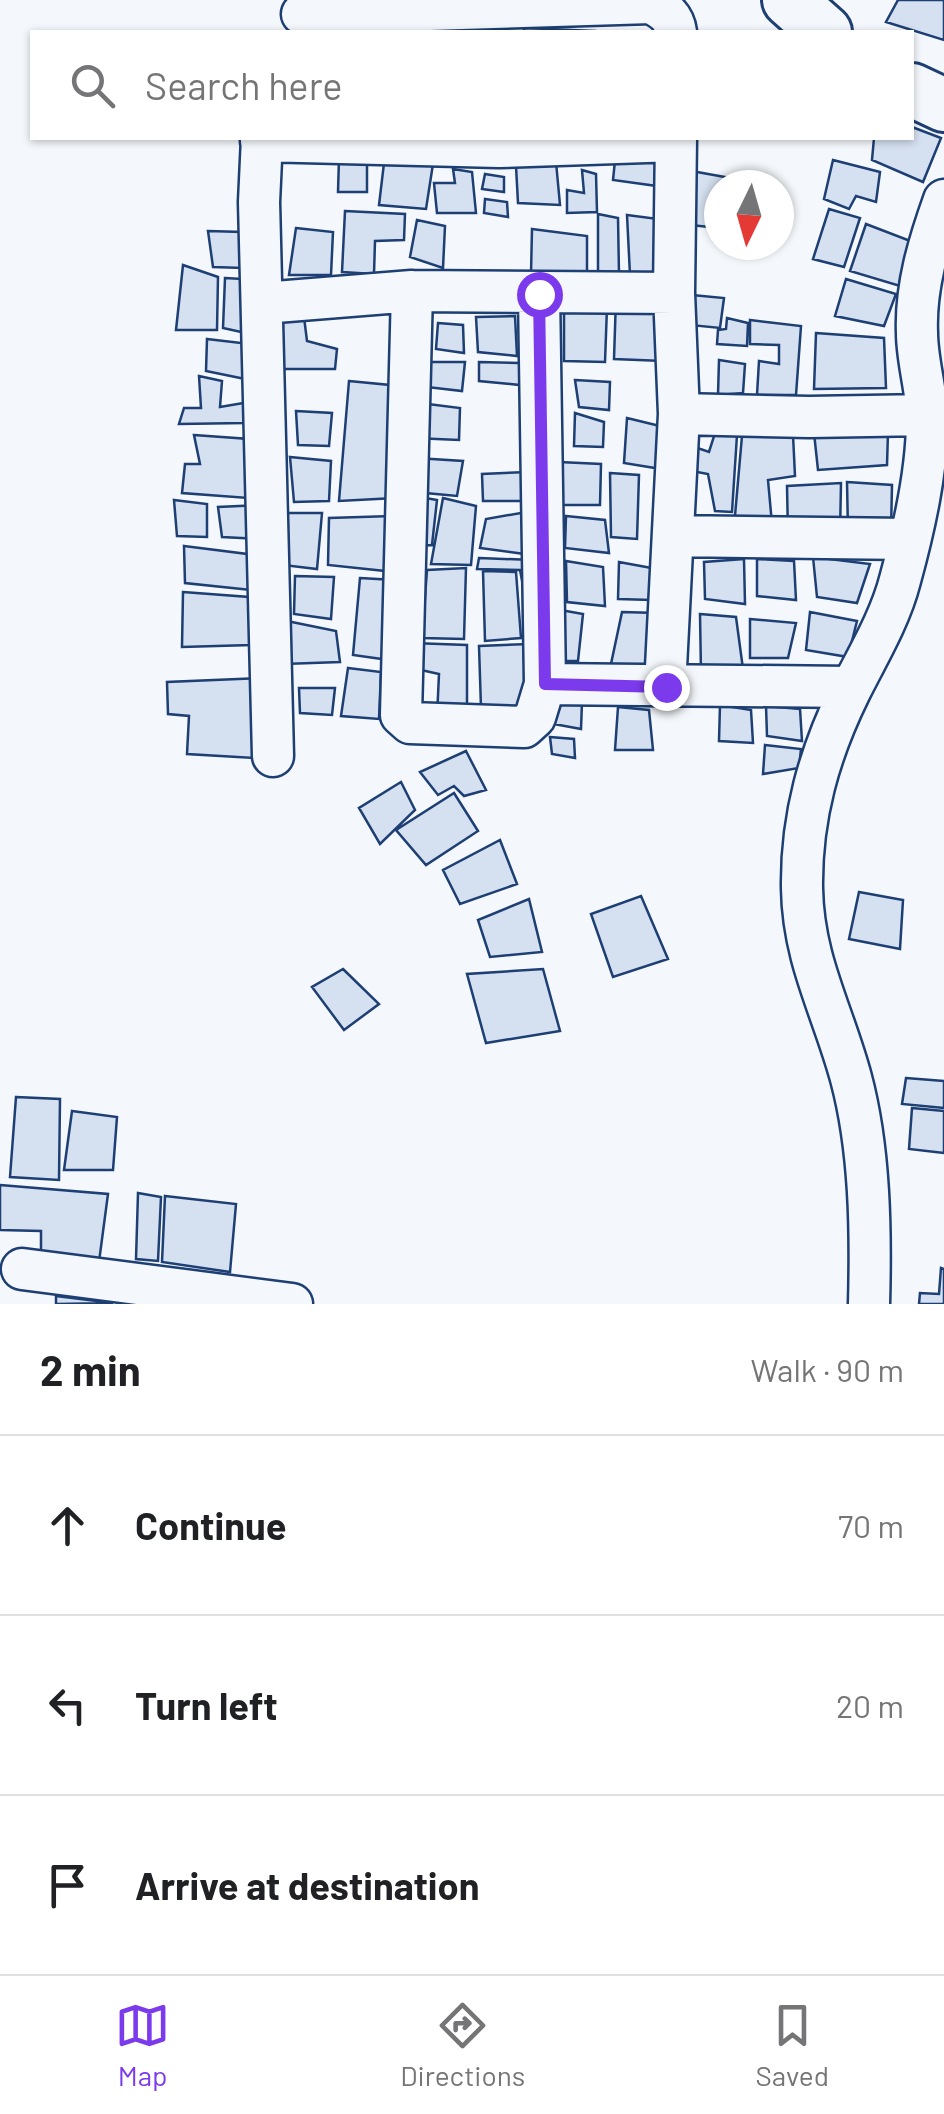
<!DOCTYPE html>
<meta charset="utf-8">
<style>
body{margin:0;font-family:Barlow,sans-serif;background:#f6f6f6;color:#202124}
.compass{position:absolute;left:704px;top:170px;width:90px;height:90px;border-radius:50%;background:#fff;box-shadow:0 2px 8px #0004;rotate:185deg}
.stop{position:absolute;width:30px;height:30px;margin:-22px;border:8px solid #7c3aed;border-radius:50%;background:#fff}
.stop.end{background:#7c3aed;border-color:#fff;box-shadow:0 2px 10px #0008}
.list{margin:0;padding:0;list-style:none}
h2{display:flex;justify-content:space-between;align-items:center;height:130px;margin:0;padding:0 40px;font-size:42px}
h2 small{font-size:32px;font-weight:400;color:#757577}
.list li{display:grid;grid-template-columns:65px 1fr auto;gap:30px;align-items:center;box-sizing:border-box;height:180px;padding:0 40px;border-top:2px solid #e0e0e0}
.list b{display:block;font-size:38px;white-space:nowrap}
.list em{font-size:32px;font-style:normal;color:#757577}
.icon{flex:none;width:55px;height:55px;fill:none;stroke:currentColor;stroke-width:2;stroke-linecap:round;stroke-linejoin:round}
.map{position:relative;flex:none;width:944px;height:1304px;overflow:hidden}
.search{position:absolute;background:#fff;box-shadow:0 2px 8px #0004;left:30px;right:30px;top:30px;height:110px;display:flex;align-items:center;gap:25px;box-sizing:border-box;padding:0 35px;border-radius:0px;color:#757577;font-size:38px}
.sheet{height:670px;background:#fff}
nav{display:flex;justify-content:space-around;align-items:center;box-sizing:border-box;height:140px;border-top:2px solid #e0e0e0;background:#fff;font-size:28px;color:#757577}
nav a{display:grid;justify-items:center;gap:5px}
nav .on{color:#7c3aed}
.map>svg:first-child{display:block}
.building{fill:#d5e0f0;stroke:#1d3f73;stroke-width:2.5}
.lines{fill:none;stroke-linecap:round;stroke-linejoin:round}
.minor-casing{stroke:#1d3f73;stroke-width:45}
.major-casing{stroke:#1d3f73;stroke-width:58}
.minor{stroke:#f4f7fb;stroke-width:40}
.major{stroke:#f4f7fb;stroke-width:52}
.route{stroke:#7c3aed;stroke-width:12}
</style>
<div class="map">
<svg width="944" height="1304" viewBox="0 0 944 1304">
<rect width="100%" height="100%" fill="#f4f7fb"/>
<path class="building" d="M898 0H944V40L886 22Z
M468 23 507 24V32H468Z
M524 28 595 31V32H524Z
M912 127 941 138 923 182 872 160 874 138H912Z
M616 151 658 157 657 186 613 180Z
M339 158 367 163V192H338Z
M833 160 880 172 876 202 856 196 849 209 824 199Z
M556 162 560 205 518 203 516 166Z
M384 163 433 164 426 209 379 205Z
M453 169 472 172 476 213H437L434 183H455Z
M582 170 596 174 597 212 567 213V190L584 193Z
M686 170 747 181 746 185H719V228L681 224Z
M485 174 504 177V192L482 189Z
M485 199 507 202 508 217 484 213Z
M829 209 860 218 844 267 813 259Z
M345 211 405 214 404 240 375 241 374 274 342 272Z
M598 214 618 218 619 274 598 271Z
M627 215 666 220 671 274 630 275Z
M417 220 445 226 443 268 410 257Z
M866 224 913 242 900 286 850 271Z
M296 228 333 232 331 275H289Z
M532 229 587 236V279L531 274Z
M208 231 243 232V268L213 267Z
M183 265 218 277 217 330H176Z
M225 278 260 280 259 336 223 328Z
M846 279 896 294 884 326 835 316Z
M692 295 724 298 720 328 690 325Z
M616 298 668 305 663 361 614 359Z
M564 302 607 307 605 362 564 361Z
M303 309 307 341 337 349 335 369H282L279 310Z
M515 316 517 356 478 352 476 317Z
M727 318 748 323 747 346 717 344 718 330 726 329Z
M750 320 801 326 796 395H757L759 361 779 364V345L750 344Z
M438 323 463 325 464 353 436 349Z
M816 333 884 338 886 388 814 389Z
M207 339 258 345 250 380 206 371Z
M719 360 745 364 743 393 718 395Z
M419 362H465L462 391 418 386Z
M479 362 520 363V385L479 381Z
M199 376 222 381 220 407 249 402 245 423 179 424 184 408H201Z
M575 380 610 382 609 410 579 407Z
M349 381 400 386 395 498 339 501Z
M420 403 460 408 459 440 414 438Z
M296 411 332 413 329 446 298 445Z
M575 413 604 422 603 447 574 446Z
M627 418 664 427 661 469 624 463Z
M888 432 887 465 818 470 814 433Z
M715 433 737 435 732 512 715 511 708 474 676 468 680 442 709 452Z
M194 435 249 439 248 498 182 493 185 464H200Z
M793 435 795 476 768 480 773 535 734 527 742 436Z
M290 457 331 461 329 501 294 502Z
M416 458 463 461 457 496 415 492Z
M559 462 601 464 600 505H558Z
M528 472 531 501H483L482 474Z
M610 473 639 475 637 539 611 537Z
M847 482 892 485 891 531H848Z
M841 483 840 534 788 535 787 486Z
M420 497 437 500 432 545 420 546Z
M443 498 476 506 471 565 431 564Z
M174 500 207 504V537L177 536Z
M261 505 260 539 222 537 218 507Z
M538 510 525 554 480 548 486 519Z
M282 513H322L317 569 283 565Z
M392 516 395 572 328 565 329 518Z
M566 516 605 520 609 553 565 548Z
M184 546 255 555 260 591 185 583Z
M813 557 870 564 857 603 817 597Z
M479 558 533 560 525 596 520 570 477 569Z
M744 559 745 604 705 599 704 562Z
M757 559 794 561 796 600 757 596Z
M566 561 603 567 605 606 567 602Z
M619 562 657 569 652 600 618 599Z
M466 568 464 639 422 638 427 570Z
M483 571 516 572 521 638 485 641Z
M295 576 334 577 331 619 294 614Z
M360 578 394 580 389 660 353 655Z
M183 592 249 597 251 645 182 647Z
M555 609 583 614 578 661H553Z
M622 612 657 613 645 667 611 664Z
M810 612 857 621 848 657 806 650Z
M700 614 736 617 743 669 701 673Z
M750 619 796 623 788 658H750Z
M282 620 336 631 340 662 284 664Z
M412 643 467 645V716L437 717 439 674 412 668Z
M529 644 530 708H481L479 646Z
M348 668 381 672 379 719 341 716Z
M259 678 254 758 187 754 189 716 168 714 167 682Z
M299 688H335L332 715 300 713Z
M563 698 582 702 581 729 554 724Z
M720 705 751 710 753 743 719 741Z
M766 706 800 709 802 741 767 736Z
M618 707 649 710 653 750H615Z
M550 737 574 739 575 758 552 754Z
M765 745 801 749 799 768 763 774Z
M466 751 486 790 464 796 454 786 438 795 420 772Z
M401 782 415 810 380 844 359 808Z
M454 793 478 831 426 865 396 830Z
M500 840 517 884 460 904 443 870Z
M859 892 903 900 900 949 849 939Z
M641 896 668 959 613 977 591 914Z
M529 899 542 952 490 957 478 920Z
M343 969 379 1004 344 1030 312 987Z
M543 969 560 1031 486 1043 467 974Z
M906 1078 944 1081V1108L902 1104Z
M16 1097 60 1099 59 1180 10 1177Z
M912 1108 944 1111V1153L909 1149Z
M72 1111 117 1117 113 1170H64Z
M0 1185 108 1194 99 1262 41 1256V1231L0 1230Z
M138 1193 161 1197 158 1261 136 1259Z
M165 1196 236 1204 230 1272 162 1262Z
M941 1268 944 1269V1304H919L920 1293 939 1294Z
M56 1296 113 1303 56 1304Z"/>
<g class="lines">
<g class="minor-casing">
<path id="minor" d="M302 14 651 3C665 10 674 17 676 32
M262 138 259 202 273 756
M261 141 499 147 676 141
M412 291 401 715 410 723 524 727 535 717 545 684 539 293
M263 303 412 291 674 293
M679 414 809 417 927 415
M673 536 909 539
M545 684 852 687
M665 687 679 414 674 293 676 138
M22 1269 292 1304
M869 1304C871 1230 870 1149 851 1078 833 1011 803 960 802 888 801 817 819 754 850 691 868 655 890 619 900 580 914 529 928 469 927 415 926 388 917 360 917 333 915 287 929 242 944 200"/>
</g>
<g class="major-casing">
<path id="major" d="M789 0 825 32
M912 90 944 105"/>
</g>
<use href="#minor" class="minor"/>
<use href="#major" class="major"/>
</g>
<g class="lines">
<path class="route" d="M539 294 545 684 666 687"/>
</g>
</svg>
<svg class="compass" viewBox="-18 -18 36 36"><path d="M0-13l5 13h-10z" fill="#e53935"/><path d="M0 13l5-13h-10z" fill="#757577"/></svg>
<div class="stop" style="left:539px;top:294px"></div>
<div class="stop end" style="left:666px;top:687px"></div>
<div class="search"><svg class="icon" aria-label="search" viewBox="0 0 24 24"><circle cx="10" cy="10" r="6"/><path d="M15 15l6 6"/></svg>Search here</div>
</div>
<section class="sheet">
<h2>2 min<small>Walk · 90 m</small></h2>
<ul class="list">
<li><svg class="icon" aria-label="ahead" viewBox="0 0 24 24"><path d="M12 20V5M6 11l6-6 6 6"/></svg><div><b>Continue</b></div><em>70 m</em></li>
<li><svg class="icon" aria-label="left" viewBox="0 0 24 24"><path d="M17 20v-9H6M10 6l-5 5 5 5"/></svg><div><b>Turn left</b></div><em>20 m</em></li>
<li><svg class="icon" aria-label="arrive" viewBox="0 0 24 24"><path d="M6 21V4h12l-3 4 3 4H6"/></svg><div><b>Arrive at destination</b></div></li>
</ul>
</section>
<nav>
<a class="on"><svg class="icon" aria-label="map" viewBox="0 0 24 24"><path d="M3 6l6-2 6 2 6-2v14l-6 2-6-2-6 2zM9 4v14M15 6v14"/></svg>Map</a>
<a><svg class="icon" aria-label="directions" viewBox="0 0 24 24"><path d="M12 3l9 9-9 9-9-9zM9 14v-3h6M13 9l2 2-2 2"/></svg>Directions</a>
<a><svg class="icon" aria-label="saved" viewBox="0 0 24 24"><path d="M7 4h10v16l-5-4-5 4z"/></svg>Saved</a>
</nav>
